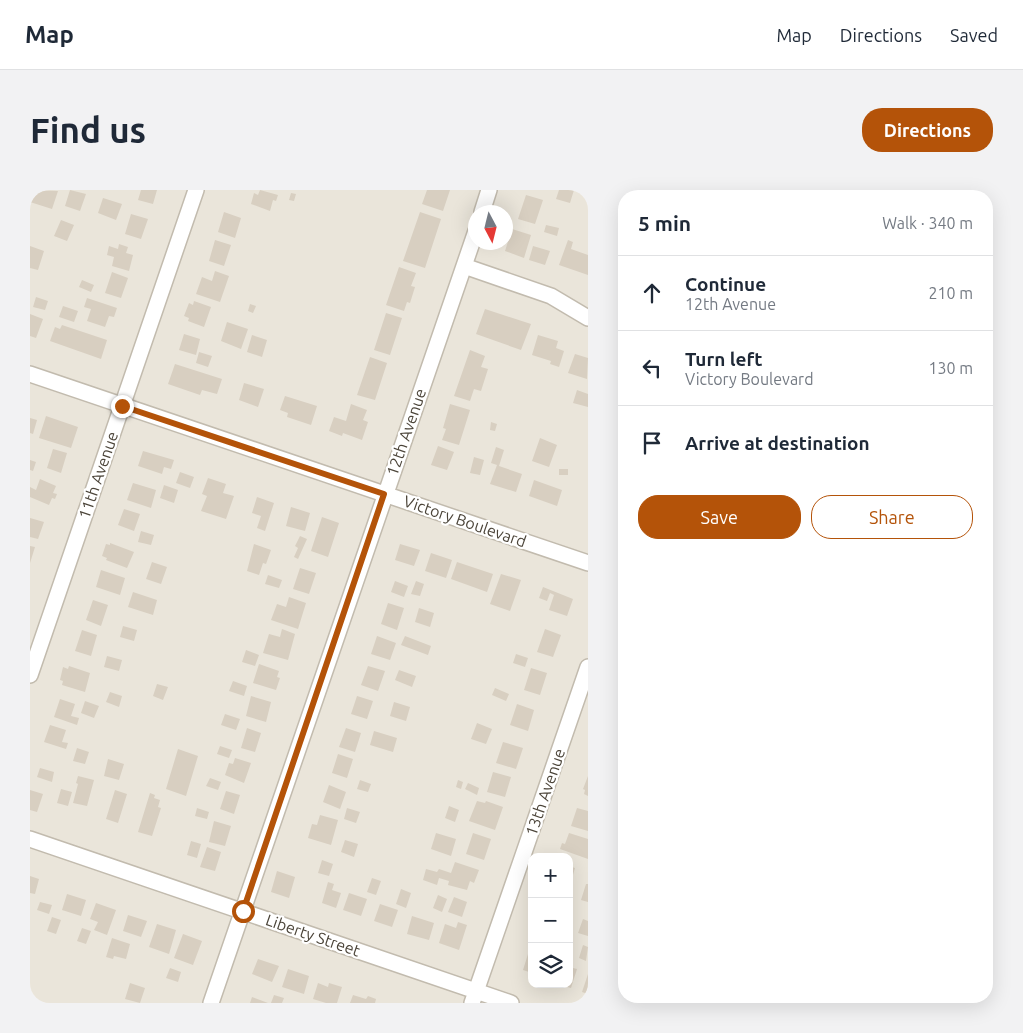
<!DOCTYPE html>
<meta charset="utf-8">
<style>
body{margin:0;font-family:Ubuntu,sans-serif;background:#f2f2f3;color:#1f2937}
.controls{position:absolute;right:15px;bottom:15px;display:grid;overflow:hidden;border-radius:10px;box-shadow:0 5px 20px #0002}
.controls button{width:45px;height:45px;display:grid;place-items:center;padding:0;border:0;border-bottom:1px solid #e0e1e3;background:#fff;color:#1f2937;font:25px sans-serif}
.compass{position:absolute;left:438px;top:15px;width:45px;height:45px;border-radius:50%;background:#fff;box-shadow:0 5px 20px #0002;rotate:173deg}
.stop{position:absolute;width:15px;height:15px;margin:-11px;border:4px solid #b45309;border-radius:50%;background:#fff}
.stop.end{background:#b45309;border-color:#fff;box-shadow:0 1px 5px #0008}
.list{margin:0;padding:0;list-style:none}
h2{display:flex;justify-content:space-between;align-items:center;height:65px;margin:0;padding:0 20px;font-size:21px}
h2 small{font-size:16px;font-weight:400;color:#747a83}
.list li{display:grid;grid-template-columns:32px 1fr auto;gap:15px;align-items:center;box-sizing:border-box;height:75px;padding:0 20px;border-top:1px solid #e0e1e3}
.list b{display:block;font-size:19px;white-space:nowrap}
.list p{margin:0;font-size:16px;white-space:nowrap;color:#747a83}
.list em{font-size:16px;font-style:normal;color:#747a83}
.actions{display:flex;gap:10px;padding:15px 20px}
.actions a{flex:1;padding:11px 0;border:1px solid #b45309;border-radius:20px;text-align:center;font-size:18px;color:#b45309}
.actions .main{background:#b45309;color:#fff}
.icon{flex:none;width:28px;height:28px;fill:none;stroke:currentColor;stroke-width:2;stroke-linecap:round;stroke-linejoin:round}
.map{position:relative;flex:none;width:558px;height:813px;overflow:hidden;border-radius:20px}
header{display:flex;align-items:center;gap:30px;box-sizing:border-box;height:70px;padding:0 25px;background:#fff;border-bottom:1px solid #e0e1e3}
header strong{font-size:24px}
nav{display:flex;gap:28px;margin-inline-start:auto;font-size:18px}
.intro{display:flex;align-items:center;justify-content:space-between;box-sizing:border-box;height:120px;padding:0 30px}
h1{margin:0;font-size:35px}
.button{padding:12px 22px;border-radius:20px;background:#b45309;color:#fff;font-size:18px;font-weight:700}
main{display:flex;gap:30px;padding:0 30px}
aside{flex:1;background:#fff;border-radius:20px;box-shadow:0 5px 20px #0002}
.map>svg:first-child{display:block}
.residential{fill:#eae5da;fill-rule:evenodd}
.building{fill:#d8cfc1}
.lines{fill:none;stroke-linecap:round;stroke-linejoin:round}
.minor-casing{stroke:#c2bbae;stroke-width:18}
.minor{stroke:#fff;stroke-width:15}
.route{stroke:#b45309;stroke-width:6}
.labels{text-anchor:middle;dominant-baseline:central;stroke-width:4.5;stroke-linejoin:round;paint-order:stroke}
.street-label{font-size:16px;fill:#4b4439;stroke:#fff}
</style>
<header>
<strong>Map</strong>
<nav><a>Map</a><a>Directions</a><a>Saved</a></nav>
</header>
<div class="intro"><h1>Find us</h1><a class="button">Directions</a></div>
<main>
<div class="map">
<svg width="558" height="813" viewBox="0 0 558 813">
<rect width="100%" height="100%" fill="#f6f3ec"/>
<path class="residential" d="M0 0H558V813H0ZM446 22H476V52H446ZM502 667H539V794H502Z"/>
<path class="building" d="M1 0 28 1 22 19 0 12Z
M40 0 56 4 50 21 35 16Z
M111 0H127L123 14 108 10Z
M230 0 248 5 246 11 243 10 240 21 221 14 224 3 228 5Z
M397 0H420L413 21 392 14Z
M529 0H544L540 13 526 9Z
M261 3 266 4 264 11 259 10Z
M496 5 513 10 505 34 488 29Z
M73 8 92 14 86 30 68 23Z
M194 22 211 28 205 48 188 42Z
M390 22 411 29 395 78 373 71Z
M101 24 118 29 111 49 95 44Z
M31 30 44 35 37 51 24 46Z
M516 35 529 38 527 46 514 42Z
M482 39 501 45 494 68 475 61Z
M185 50 201 55 194 76 179 71Z
M538 50 543 52 541 59 558 65V85L529 75Z
M89 54 98 57 96 63 103 65 99 81 82 76 84 67 77 65 79 56 88 59Z
M0 56 14 61 8 80 0 78Z
M503 56 520 61 515 75 499 70Z
M369 77 386 83 381 96 385 97 380 113 377 112 374 121 356 115Z
M185 81 199 86 190 112 166 104 172 87 182 91Z
M82 82 98 88 91 108 75 103Z
M52 90 64 95 61 102 49 97Z
M6 107 18 111 15 120 3 117Z
M57 108 87 118 84 127 79 126 75 137 57 131 61 119 54 117Z
M164 111 181 117 174 137 158 131 159 128 154 126 159 113 163 115Z
M220 114 226 116 223 123 218 121Z
M33 116 48 121 44 132 29 127Z
M455 119 501 134 491 160 446 144Z
M356 123 372 128 360 165 344 160Z
M0 124 13 129 6 148 0 146Z
M197 132 218 139 211 159 191 151Z
M32 135 77 150 71 169 20 151 25 137 30 139Z
M154 144 170 149 166 165 149 160Z
M222 145 237 150 232 167 217 162Z
M508 145 528 151 526 158 534 161 529 177 520 174 521 171 502 165Z
M440 160 455 166 451 177 458 179 451 201 444 199 440 211 424 206Z
M169 162 182 166 178 177 166 173Z
M545 164 558 168 557 189 538 183Z
M340 167 357 173 345 210 327 205Z
M145 174 192 189 187 204 172 200 170 205 138 194Z
M214 193 234 199 228 217 209 210Z
M547 200 558 204V217L543 213Z
M255 206 287 216 281 235 257 227 258 223 250 220Z
M321 214 337 220 333 230 338 232 332 250 313 243 312 246 299 241 304 227 316 231Z
M420 214 440 220 429 255 412 250 416 239 413 238Z
M16 226 48 237 41 258 9 248Z
M0 228 7 230 3 244 0 243Z
M461 232 467 234 465 241 460 240Z
M510 248 527 255 519 277 502 271Z
M408 256 424 262 417 280 401 275Z
M466 257 474 260 469 276 492 284 486 302 460 294 467 275 461 273Z
M23 259 37 263 31 283 17 278Z
M113 261 144 270 141 279 134 277 132 284 108 276Z
M444 267 454 270 450 285 440 283Z
M0 270 6 272 3 281 0 280Z
M529 279H538V285H529Z
M150 282 164 287 160 298 146 293Z
M178 288 196 294 193 303 204 306 196 329 171 321 177 306 172 304Z
M10 289 26 296 23 303 27 304 25 309 22 308 19 315 0 307V297L6 300Z
M504 290 532 300 527 316 499 306Z
M103 293 126 300 121 318 97 310Z
M134 295 148 300 144 313 130 308Z
M227 307 244 313 235 341 227 338 231 326 222 323Z
M261 317 280 323 275 341 256 336Z
M94 319 110 324 104 341 88 335Z
M292 327 309 333 298 367 281 361Z
M0 328 14 332 8 349 0 347Z
M111 341 124 345 121 355 108 352Z
M270 346 277 349 268 369 264 367 268 358 265 356Z
M80 353 104 362 97 378 76 370 77 368 72 366 76 354 80 355Z
M224 354 241 360 236 374 233 373 229 385 217 381Z
M370 354 390 360 384 376 365 370Z
M0 356 5 357 0 373Z
M401 363 422 370 416 388 395 381Z
M122 372 137 377 131 394 116 389Z
M427 372 463 384 457 402 421 389Z
M270 378 286 383 279 404 263 399Z
M71 380 95 388 90 405 66 397Z
M471 384 491 390 480 421 460 414Z
M238 385 252 390 249 398 235 394Z
M365 391 378 396 374 407 361 402Z
M386 391 394 394 390 406 381 404Z
M513 397 543 409 537 426 519 420 524 405 520 403 517 411 509 408Z
M103 402 127 410 123 425 98 417Z
M259 407 276 413 268 439 241 430 247 414 256 417Z
M63 410 78 415 71 436 56 430Z
M358 413 374 418 367 440 351 434Z
M389 418 404 423 400 437 385 432Z
M93 436 107 440 104 451 90 447Z
M252 439 265 444 258 470 233 463 239 444 250 447Z
M515 439 531 445 523 467 507 462Z
M52 440 67 445 61 466 45 461Z
M347 446 366 453 360 470 341 464Z
M375 446 401 456 398 465 371 455Z
M216 460 229 465 225 476 212 472Z
M486 464 498 468 495 477 483 473Z
M77 466 92 470 89 481 74 477Z
M229 474 249 481 247 487 250 488 246 500 223 493Z
M39 476 60 483 55 502 32 495 33 491 30 490 33 477 38 479Z
M338 476 355 481 348 501 331 495Z
M501 478 517 483 510 505 494 500Z
M369 480 386 486 382 497 365 490Z
M203 491 217 496 214 506 199 501Z
M127 494 138 497 133 510 123 506Z
M465 498 479 504 476 511 462 505Z
M80 502 92 506 89 517 76 512Z
M221 506 241 512 236 532 216 526Z
M327 506 343 511 337 529 321 524Z
M30 509 45 514 41 526 49 528 47 535 24 527Z
M55 511 69 516 64 528 51 523Z
M364 512 380 517 376 531 360 526Z
M487 514 504 520 498 541 480 535Z
M195 524 210 529 206 540 191 535Z
M447 533 462 539 456 554 441 549Z
M20 535 36 540 32 552 38 553 36 559 14 552Z
M217 538 231 543 225 562 211 558Z
M316 538 331 543 325 562 309 557Z
M344 541 367 548 363 562 340 555Z
M473 552 493 558 486 579 466 573Z
M190 556 202 560 199 568 187 564Z
M47 558 59 562 55 574 43 571Z
M148 559 168 566 156 606 136 599Z
M308 564 323 569 317 588 302 583Z
M205 568 221 573 214 593 195 585 199 573 203 574Z
M78 569 94 574 89 590 74 586Z
M10 578 24 582 22 592 7 587Z
M463 582 481 587 475 607 457 602Z
M48 586 64 590 57 616 43 613 48 594 46 593Z
M558 586V606L554 604 555 600 553 599Z
M180 588 191 592 188 600 176 596Z
M330 590 341 594 338 602 327 599Z
M428 590 433 592 431 599 426 597Z
M438 593 449 598 447 605 435 599Z
M299 595 316 602 310 619 293 612Z
M31 599 42 602 38 616 27 613Z
M0 600 13 604 7 622 0 620Z
M85 600 97 604 88 633 76 629Z
M196 601 210 605 204 624 190 619Z
M120 603 125 605 124 608 130 610 128 617 131 618 122 646 108 642Z
M447 611 455 613 456 611 473 617 465 640 439 631Z
M419 616 429 620 425 632 415 628Z
M167 618 179 622 177 629 165 626Z
M317 618 330 622 326 633 314 629Z
M547 618 558 621V641L541 636Z
M290 625 308 630 301 655 278 648 282 634 287 635Z
M184 631 201 636 195 656 179 652Z
M406 643 426 649 421 666 401 659Z
M443 643 461 649 454 670 436 664Z
M539 643 558 649V669L530 659 532 653 535 654Z
M315 650 328 654 324 667 311 662Z
M161 651 171 654 167 668 157 665Z
M177 657 191 662 185 681 170 677Z
M292 670 303 674 299 686 288 683Z
M425 672 449 680 444 693 440 691 437 700 418 695 419 691 409 688 407 695 393 690 396 679 407 682 409 679 421 683Z
M539 676 545 678 540 695H539Z
M247 681 265 687 259 708 241 702Z
M0 686 9 689 5 704 0 703Z
M342 688 351 691 346 705 337 702Z
M298 692 304 694 302 700 311 703 306 718 292 713Z
M556 694H558V712L551 710Z
M371 699 381 703 376 718 366 714Z
M319 703 337 709 331 726 313 720Z
M37 704 56 710 51 726 32 720Z
M408 705 417 709 412 722 403 718Z
M424 707 437 712 432 727 418 722Z
M10 712 22 715 19 724 7 720Z
M66 713 86 720 77 745 64 740 68 732 60 729Z
M350 714 368 720 362 737 344 731Z
M98 725 117 731 111 747 93 741Z
M382 726 404 733 399 750 377 744Z
M22 727 31 730 26 744 17 741Z
M553 729 558 731V746L548 743Z
M428 732 437 735 429 760 409 753 415 734 426 738Z
M127 734 146 740 139 764 119 757Z
M52 738 61 741 56 754 47 751Z
M153 744 172 751 163 775 144 768Z
M82 748 100 754 96 769 84 766 83 769 76 767Z
M553 755 558 757 556 771 549 768Z
M498 764 502 766V783L493 780Z
M228 769 249 776 242 792 222 784Z
M539 777 547 779 541 798 531 795 539 794Z
M140 778 151 782 148 792 136 788Z
M258 779 279 786 274 804 252 797Z
M558 784V804L552 802Z
M100 793 115 798 110 813 95 809Z
M288 793 298 797 299 793 312 797 307 813H296L283 809Z
M244 805 254 808 252 813H241Z
M323 805 336 809 338 806 346 809 345 813H320Z
M222 807 238 813H220Z"/>
<g class="lines">
<g class="minor-casing">
<path id="minor" d="M452 22 459 0
M434 76 521 106 558 128
M0 184 558 373
M0 485 166 0
M0 649 481 813
M181 813 446 41
M442 813 558 477"/>
</g>
<use href="#minor" class="minor"/>
</g>
<g class="lines">
<path class="route" d="M92 216 354 304 213 721"/>
</g>
<g class="labels">
<g class="street-label">
<text transform="translate(376 242) rotate(-71)">12th Avenue</text>
<text transform="translate(68 285) rotate(-71)">11th Avenue</text>
<text transform="translate(435 331) rotate(19)">Victory Boulevard</text>
<text transform="translate(515 602) rotate(-71)">13th Avenue</text>
<text transform="translate(283 745) rotate(19)">Liberty Street</text>
</g>
</g>
</svg>
<div class="controls">
<button>+</button>
<button>−</button>
<button><svg class="icon" aria-label="layers" viewBox="0 0 24 24"><path d="M12 4l9 5-9 5-9-5zM3 14l9 5 9-5"/></svg></button>
</div>
<svg class="compass" viewBox="-18 -18 36 36"><path d="M0-13l5 13h-10z" fill="#e53935"/><path d="M0 13l5-13h-10z" fill="#747a83"/></svg>
<div class="stop" style="left:213px;top:721px"></div>
<div class="stop end" style="left:92px;top:216px"></div>
</div>
<aside>
<h2>5 min<small>Walk · 340 m</small></h2>
<ul class="list">
<li><svg class="icon" aria-label="ahead" viewBox="0 0 24 24"><path d="M12 20V5M6 11l6-6 6 6"/></svg><div><b>Continue</b><p>12th Avenue</p></div><em>210 m</em></li>
<li><svg class="icon" aria-label="left" viewBox="0 0 24 24"><path d="M17 20v-9H6M10 6l-5 5 5 5"/></svg><div><b>Turn left</b><p>Victory Boulevard</p></div><em>130 m</em></li>
<li><svg class="icon" aria-label="arrive" viewBox="0 0 24 24"><path d="M6 21V4h12l-3 4 3 4H6"/></svg><div><b>Arrive at destination</b></div></li>
</ul>
<div class="actions"><a class="main">Save</a><a>Share</a></div>
</aside>
</main>
